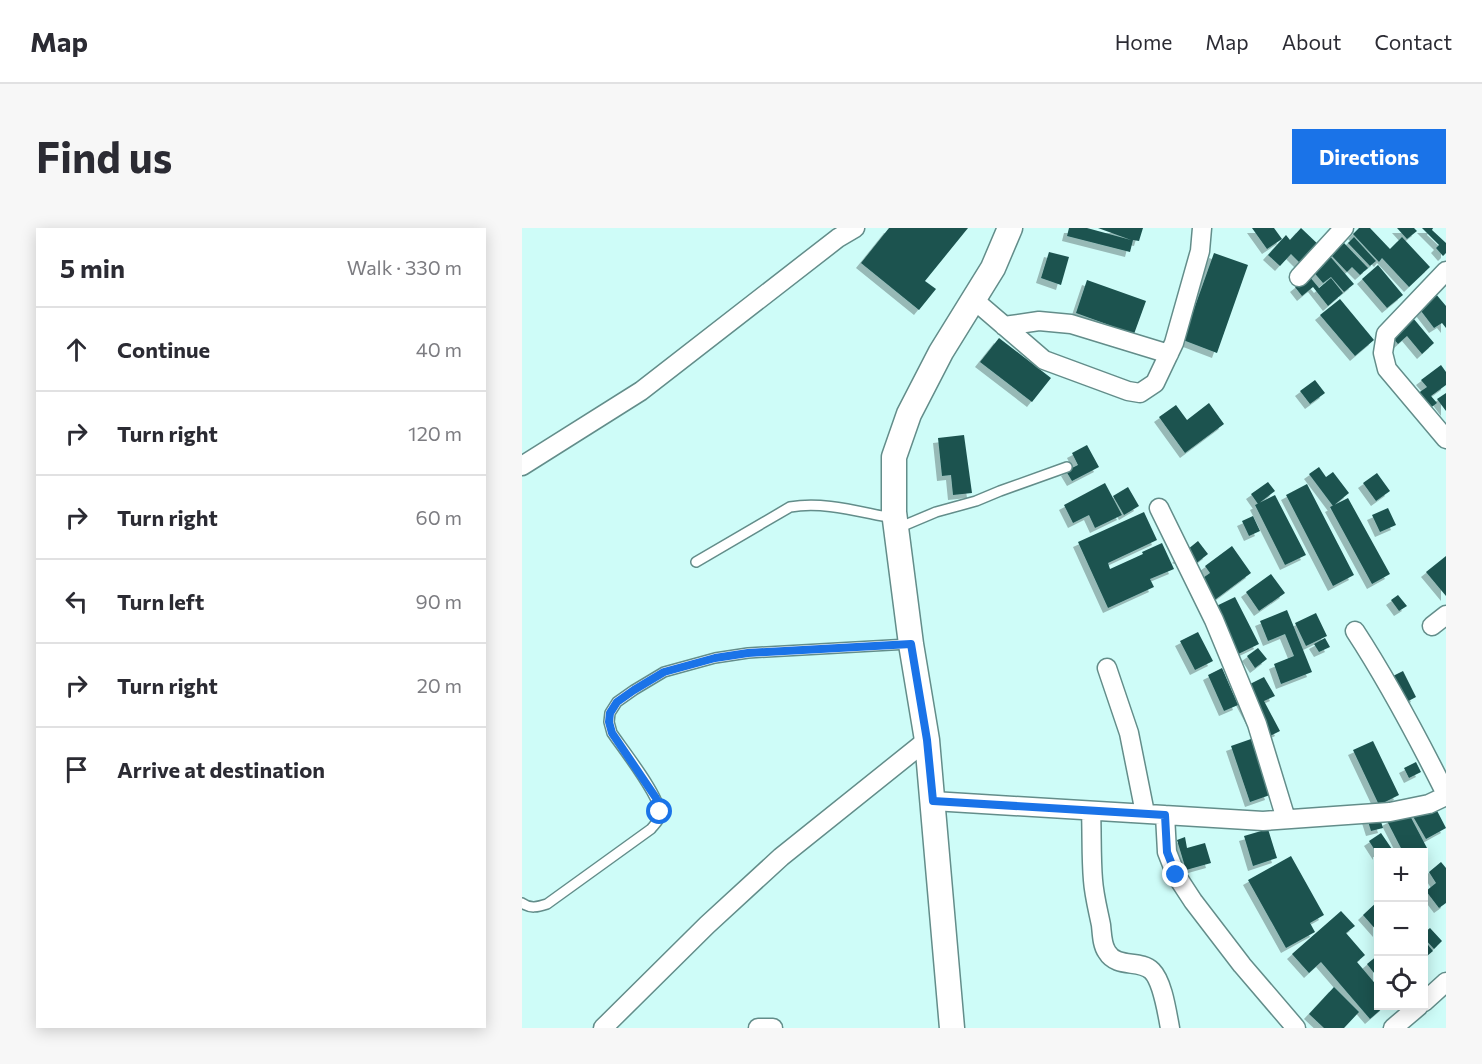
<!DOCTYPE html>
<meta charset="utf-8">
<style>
body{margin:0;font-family:Commissioner,sans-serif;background:#f7f7f7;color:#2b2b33}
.controls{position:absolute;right:18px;bottom:18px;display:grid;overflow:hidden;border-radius:0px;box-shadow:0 3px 15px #0003}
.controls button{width:54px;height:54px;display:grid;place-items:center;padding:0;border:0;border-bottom:2px solid #e1e1e2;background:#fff;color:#2b2b33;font:30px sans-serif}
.stop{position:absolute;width:18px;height:18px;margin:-14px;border:4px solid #1a73e8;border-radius:50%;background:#fff}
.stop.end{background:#1a73e8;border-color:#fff;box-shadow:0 2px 6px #0008}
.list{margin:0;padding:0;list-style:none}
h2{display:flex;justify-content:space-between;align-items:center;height:78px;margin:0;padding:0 24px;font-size:26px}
h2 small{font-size:20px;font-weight:400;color:#7c7c81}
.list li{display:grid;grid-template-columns:39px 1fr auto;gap:18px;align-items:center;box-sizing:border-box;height:84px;padding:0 24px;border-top:2px solid #e1e1e2}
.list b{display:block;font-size:22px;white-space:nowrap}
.list em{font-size:20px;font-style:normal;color:#7c7c81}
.icon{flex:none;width:33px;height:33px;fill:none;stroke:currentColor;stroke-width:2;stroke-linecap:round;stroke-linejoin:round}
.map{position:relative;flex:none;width:924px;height:800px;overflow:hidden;border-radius:0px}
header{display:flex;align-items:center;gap:36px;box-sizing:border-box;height:84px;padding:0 30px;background:#fff;border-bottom:2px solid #e1e1e2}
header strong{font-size:28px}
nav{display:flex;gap:33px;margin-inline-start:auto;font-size:21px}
.intro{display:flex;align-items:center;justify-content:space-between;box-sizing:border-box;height:144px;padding:0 36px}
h1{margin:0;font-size:42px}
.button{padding:15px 27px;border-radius:0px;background:#1a73e8;color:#fff;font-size:21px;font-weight:700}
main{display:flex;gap:36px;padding:0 36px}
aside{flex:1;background:#fff;border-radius:0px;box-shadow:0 3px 15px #0003}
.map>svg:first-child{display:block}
.building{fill:#1c5350;filter:url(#shadow)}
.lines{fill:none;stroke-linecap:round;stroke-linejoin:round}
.service-casing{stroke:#638d8a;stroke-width:12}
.minor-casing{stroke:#638d8a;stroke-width:21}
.tertiary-casing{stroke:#638d8a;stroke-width:27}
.service{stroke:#fff;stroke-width:9}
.minor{stroke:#fff;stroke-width:18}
.tertiary{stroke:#fff;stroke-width:24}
.route{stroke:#1a73e8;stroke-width:8}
</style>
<header>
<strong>Map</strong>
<nav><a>Home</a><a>Map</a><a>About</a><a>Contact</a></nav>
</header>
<div class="intro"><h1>Find us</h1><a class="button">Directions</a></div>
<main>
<aside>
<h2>5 min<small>Walk · 330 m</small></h2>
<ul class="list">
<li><svg class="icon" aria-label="ahead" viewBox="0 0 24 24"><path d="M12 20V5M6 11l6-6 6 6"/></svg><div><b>Continue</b></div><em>40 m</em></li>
<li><svg class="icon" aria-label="right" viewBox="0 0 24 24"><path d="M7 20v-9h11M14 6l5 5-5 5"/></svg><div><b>Turn right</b></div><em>120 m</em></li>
<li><svg class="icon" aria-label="right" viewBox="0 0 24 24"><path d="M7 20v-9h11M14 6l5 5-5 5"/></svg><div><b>Turn right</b></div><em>60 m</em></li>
<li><svg class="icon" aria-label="left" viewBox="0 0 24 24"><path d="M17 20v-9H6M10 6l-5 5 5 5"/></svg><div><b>Turn left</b></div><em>90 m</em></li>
<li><svg class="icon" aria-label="right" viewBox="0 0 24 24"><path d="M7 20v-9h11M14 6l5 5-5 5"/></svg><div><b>Turn right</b></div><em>20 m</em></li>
<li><svg class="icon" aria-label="arrive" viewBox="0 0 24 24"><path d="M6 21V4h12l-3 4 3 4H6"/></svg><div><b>Arrive at destination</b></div></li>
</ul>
</aside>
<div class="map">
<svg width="924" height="800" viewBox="0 0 924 800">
<defs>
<filter id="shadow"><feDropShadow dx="-5" dy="5" stdDeviation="0" flood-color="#0004"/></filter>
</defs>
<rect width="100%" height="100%" fill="#cefcf8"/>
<path class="building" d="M367 0H446L403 53 414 61 397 82 339 35Z
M547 0H565L609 12 576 0H621L617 13 611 12 608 24 545 8Z
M730 0H752L760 11 745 21Z
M779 0 799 19 781 38 769 26 758 38 746 27 764 7 768 12Z
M837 0H848L868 21 880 9 908 39 887 59 860 30 857 34 831 6Z
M875 0H892L895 3 885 11Z
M900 0H911L910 2 924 15V25L921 28 914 20 917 17Z
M832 9 854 33 848 38 826 15Z
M822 15 846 40 838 47 830 39 825 44 809 27Z
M527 24 547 29 539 57 519 50Z
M692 25 726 37 695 125 661 112Z
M806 26 832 56 822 64 809 49 801 55 789 41Z
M856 37 881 67 865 80 840 51Z
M787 48 797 60 809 50 821 65 806 78 791 59 780 68 773 59Z
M565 52 624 73 612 106 554 85Z
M913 65 924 78V100L920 95 912 100 896 79Z
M818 71 852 112 833 128 798 87Z
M886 84 912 115 900 126 885 108 876 116 864 102Z
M477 110 529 150 510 174 458 134Z
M919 137 924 144V157L909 168 915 175 903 184 892 168 905 159 899 152Z
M793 152 803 165 788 176 778 163Z
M924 165V183L915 171Z
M687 175 702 196 663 225 637 189 654 177 665 192Z
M442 207 450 265 431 267 429 247 420 248 416 210Z
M565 217 577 239 550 253 544 243 556 237 550 225Z
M797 239 804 249 811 244 827 265 811 278 787 246Z
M855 245 868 263 854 273 841 255Z
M746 254 753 263 736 276 729 266Z
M583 255 600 287 573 300 567 287 551 295 542 277Z
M785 256 832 347 811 358 764 267Z
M606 259 617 278 602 287 591 268Z
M753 267 784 327 763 337 733 277Z
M826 270 868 346 850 356 808 279Z
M866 280 874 297 858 304 850 287Z
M622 284 635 312 586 335 588 341 621 326 620 324 640 315 652 341 628 351 632 359 586 380 556 314Z
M731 288 738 303 727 308 720 293Z
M676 313 686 326 672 337 655 330Z
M710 318 729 345 690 374 675 354 688 345 683 338Z
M924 328V368L904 344Z
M749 346 763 365 737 383 724 364Z
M876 367 885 378 877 383 869 372Z
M713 369 737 416 710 429 686 382Z
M765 382 790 444 759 456 752 436 772 428 763 406 746 413 738 393Z
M794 385 805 408 784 418 773 395Z
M676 404 691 433 673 442 658 413Z
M803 410 808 419 797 424 792 416Z
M736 420 745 431 733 440 725 428Z
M700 440 716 477 702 483 686 447Z
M881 443 894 469 875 479 861 453Z
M742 449 753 468 742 473 758 503 740 512 714 463Z
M729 511 748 567 728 574 709 518Z
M851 513 877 567 857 577 831 522Z
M894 534 899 544 887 550 882 540Z
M910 573 924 600 904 611 889 585Z
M885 582 905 620 896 624H881L865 593Z
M856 584 861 600 849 603 844 587Z
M746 601 755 630 731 638 722 608Z
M859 605 872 624H856V627L847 613Z
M663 609 665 620 683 615 689 635 664 642 655 612Z
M769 628 802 687 788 695 793 704 764 720 726 652Z
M919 634 924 640V675L917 680 904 663 914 655 907 644Z
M856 673V704L841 687Z
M819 683 833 698 824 705 843 727 835 734 856 759V778H863L848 791 799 734 787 745 770 726Z
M908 700 920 713 912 721 902 710V705Z
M902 712 911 723 905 728 902 725Z
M856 727V750L845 736Z
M812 759 837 784 822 800H802L787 786Z"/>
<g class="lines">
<g class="service-casing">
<path id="service" d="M376 300 414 284 454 273 478 263 545 239
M174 334 268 279C302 273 337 284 370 290
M0 675C8 681 16 679 25 676L129 601C133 596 138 592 138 585 138 568 101 521 90 505L87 494 88 485 95 474 112 462 142 444 193 430 226 425 387 416"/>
</g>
<g class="minor-casing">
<path id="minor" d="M924 43 864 106 861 125 865 141 924 211
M777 49 822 0
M451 71 522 132 606 163 618 165 633 155 652 115 678 23 680 0
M482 98 517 93 549 96 647 126
M0 238 119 163 316 10 333 0
M637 280 692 392 735 496 764 591
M910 398 924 387
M833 403C867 455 896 510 924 566
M585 440 607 505 623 585
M411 573 741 593 868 584 907 576 924 568
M569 583C570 605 569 629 571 652 572 667 576 682 579 697 580 706 580 717 585 724 595 741 618 731 630 743 641 754 645 785 648 800
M643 587 645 624 654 647 671 673 720 737 774 800
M902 774 924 754
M81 800 185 697 259 629 405 512
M236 800H251
M871 800 897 778"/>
</g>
<g class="tertiary-casing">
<path id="tertiary" d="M430 800 405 512 389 416 372 284V229L387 186 419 124 471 40 488 0"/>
</g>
<use href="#service" class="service"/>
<use href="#minor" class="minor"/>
<use href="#tertiary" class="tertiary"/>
</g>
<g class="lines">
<path class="route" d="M138 584 134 570 90 505 87 494 88 485 95 474 112 462 142 444 193 430 226 425 389 416 405 512 411 573 643 587 645 624 654 647"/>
</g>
</svg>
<div class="controls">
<button>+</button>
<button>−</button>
<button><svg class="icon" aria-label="locate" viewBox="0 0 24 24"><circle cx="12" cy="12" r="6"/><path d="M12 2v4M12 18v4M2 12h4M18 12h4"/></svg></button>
</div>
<div class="stop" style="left:138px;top:584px"></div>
<div class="stop end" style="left:654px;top:647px"></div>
</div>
</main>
